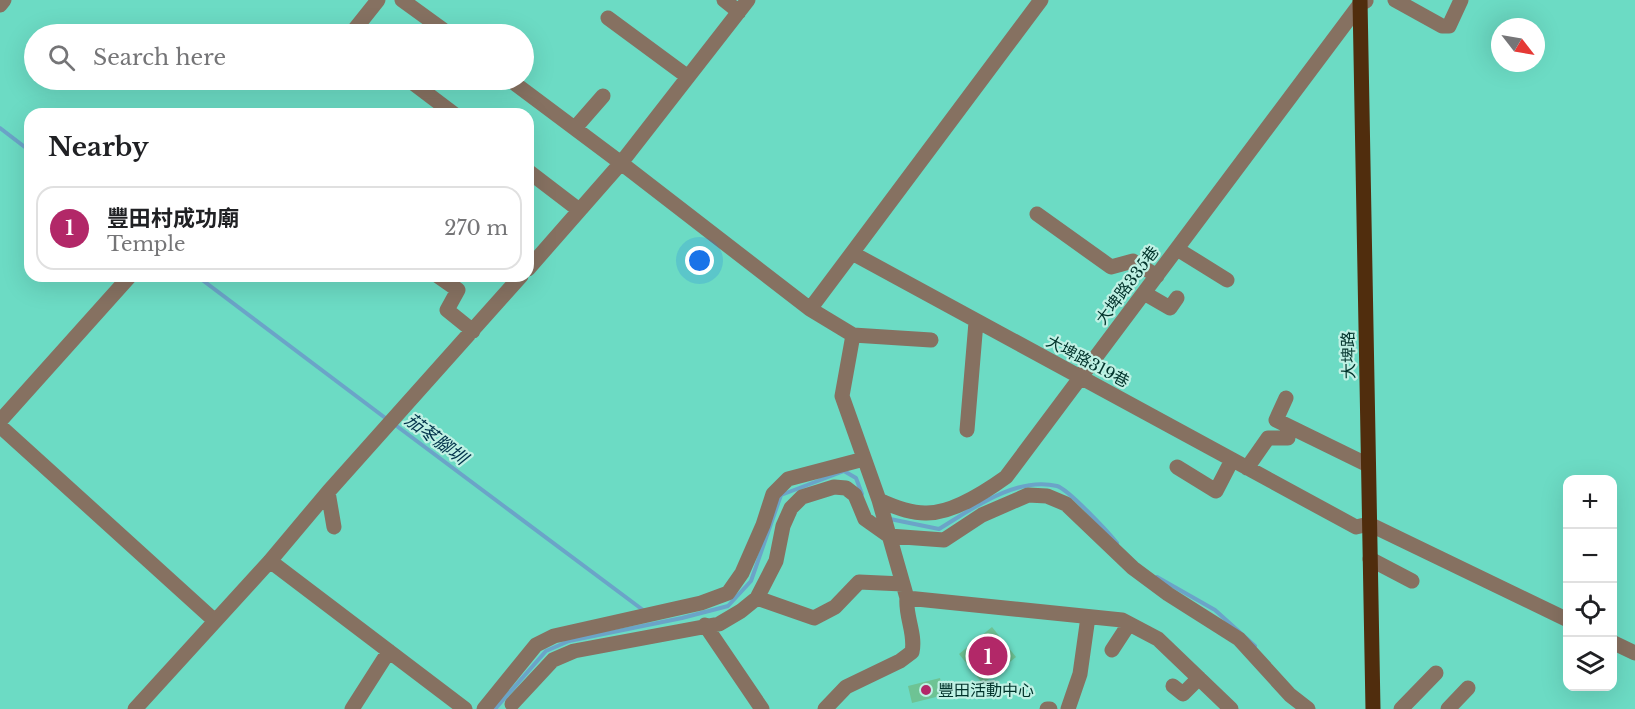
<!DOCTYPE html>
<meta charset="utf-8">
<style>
body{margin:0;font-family:"Libre Baskerville","Noto Sans TC",serif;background:#f6f6f6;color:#202124}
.controls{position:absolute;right:18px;bottom:18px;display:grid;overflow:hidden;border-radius:12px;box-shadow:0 6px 24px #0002}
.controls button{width:54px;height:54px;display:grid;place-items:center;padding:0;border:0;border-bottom:2px solid #e0e0e0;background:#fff;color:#202124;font:30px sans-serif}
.compass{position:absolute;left:1491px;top:18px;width:54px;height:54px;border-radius:50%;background:#fff;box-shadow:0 6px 24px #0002;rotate:121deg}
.you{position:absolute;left:700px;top:261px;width:21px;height:21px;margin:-15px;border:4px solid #fff;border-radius:50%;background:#1a73e8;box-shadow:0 0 0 9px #1a73e833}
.badge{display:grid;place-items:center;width:39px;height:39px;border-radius:50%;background:#b22868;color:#fff;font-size:20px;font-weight:700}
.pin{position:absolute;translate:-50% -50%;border:3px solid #fff;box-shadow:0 2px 6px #0006}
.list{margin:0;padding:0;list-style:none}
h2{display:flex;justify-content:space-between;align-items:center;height:78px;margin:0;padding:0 24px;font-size:26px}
h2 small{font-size:20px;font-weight:400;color:#757577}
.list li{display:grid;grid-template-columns:39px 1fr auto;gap:18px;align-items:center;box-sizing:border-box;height:84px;margin:0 12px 12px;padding:0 12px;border:2px solid #e0e0e0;border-radius:18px}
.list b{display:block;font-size:22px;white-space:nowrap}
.list p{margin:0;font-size:20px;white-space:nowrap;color:#757577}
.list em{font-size:20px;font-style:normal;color:#757577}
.icon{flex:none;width:33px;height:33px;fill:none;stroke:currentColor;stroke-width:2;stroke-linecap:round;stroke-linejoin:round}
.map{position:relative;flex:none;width:1635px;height:709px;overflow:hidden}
.search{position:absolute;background:#fff;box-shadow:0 6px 24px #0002;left:24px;top:24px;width:510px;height:66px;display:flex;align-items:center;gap:15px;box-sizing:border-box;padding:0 21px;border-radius:33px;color:#757577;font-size:22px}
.panel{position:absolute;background:#fff;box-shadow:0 6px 24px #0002;left:24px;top:108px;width:510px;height:174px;border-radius:18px}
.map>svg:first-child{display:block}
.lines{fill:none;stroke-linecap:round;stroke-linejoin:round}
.stream{stroke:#6ba4c8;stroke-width:4}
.building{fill:#6ec394}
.minor{stroke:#867161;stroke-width:15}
.major{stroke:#502d0d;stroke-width:15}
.poi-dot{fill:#b22868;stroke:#bff1e4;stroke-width:2}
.labels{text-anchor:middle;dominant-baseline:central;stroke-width:4.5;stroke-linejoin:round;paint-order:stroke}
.street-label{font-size:16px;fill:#00322a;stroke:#bff1e4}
.poi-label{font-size:16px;fill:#00322a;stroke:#bff1e4;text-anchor:start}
.water-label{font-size:18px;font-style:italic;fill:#00314a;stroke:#bff1e4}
</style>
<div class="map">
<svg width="1635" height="709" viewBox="0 0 1635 709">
<rect width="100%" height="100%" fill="#6cdbc4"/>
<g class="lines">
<path class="stream" d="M0 128 30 151
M197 276 388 420
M394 424 643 610
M890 519 939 529C972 509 1016 476 1057 486 1068 489 1108 532 1117 543
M1157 577 1215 610 1255 646
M495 709 546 651 569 641 682 618 728 606 751 581 781 495 844 471 856 478 862 494"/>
</g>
<path class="building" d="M992 627 1016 657 983 684 959 654Z
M940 678 944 695 912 703 908 686Z"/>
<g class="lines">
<path class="minor" d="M402 0 449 34
M724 0 739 12
M1395 0 1442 26H1449L1461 0
M0 5 4 0
M608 18 688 77
M351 34 378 0
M409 80 454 114
M510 80 621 163 810 309 853 335 842 396 879 500 907 598 1122 620 1158 639 1231 709
M575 128 603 96
M528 171 579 210
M1037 214 1111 267 1133 261 1157 276
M1177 249 1227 280
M852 253 1041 0
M528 269 621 163 748 0
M438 276 458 290 447 310 473 331
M1144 293 1170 308 1177 298
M810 309 852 253 1356 527 1369 524 1568 620
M853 335 931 340
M1286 398 1276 420 1368 465
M0 421 130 276
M0 426 215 621
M967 430 976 322
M1177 467 1216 491 1232 460
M1247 468 1268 438H1288
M328 492 334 527
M879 500C892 506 910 513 925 513 952 514 985 492 1006 477L1360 4 1366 1
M1370 559 1412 581
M270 561 465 709
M757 598 814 618 835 607 859 582 903 584
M705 625 762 709
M1612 642 1635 653
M1112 650 1129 624
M1173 686 1183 694 1199 678
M512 704 553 660 574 651 719 624 741 611 757 598 776 561 783 526 791 508 802 497 834 487 846 488 855 495 865 519 889 536 944 540 982 515 1028 495 1047 496 1066 504 1133 568 1168 594 1239 639 1290 695 1308 709
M135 709 270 561 328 492 521 276
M352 709 389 651
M484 709 536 645 554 636 701 603 728 593 742 573 763 525 773 494 788 479 864 459
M825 709 846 687 900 661 912 652C916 634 905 616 907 598
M1047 709H1050
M1068 709 1080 674 1088 617
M1401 709 1436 673
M1448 709 1468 688"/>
<path class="major" d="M1360 0 1373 709"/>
</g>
<circle class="poi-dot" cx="926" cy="690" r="6"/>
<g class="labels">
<g class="street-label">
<text transform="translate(1127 285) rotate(-53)">大埤路335巷</text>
<text transform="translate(1348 355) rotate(-91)">大埤路</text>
<text transform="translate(1088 361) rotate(28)">大埤路319巷</text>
</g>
<g class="poi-label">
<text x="938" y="690">豐田活動中心</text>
</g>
<g class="water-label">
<text transform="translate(436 439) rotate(37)">茄苳腳圳</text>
</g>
</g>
</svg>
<div class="controls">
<button>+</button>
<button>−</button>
<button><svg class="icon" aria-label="locate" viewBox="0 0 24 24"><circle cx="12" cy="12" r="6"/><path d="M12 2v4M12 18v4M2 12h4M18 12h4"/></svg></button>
<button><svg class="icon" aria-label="layers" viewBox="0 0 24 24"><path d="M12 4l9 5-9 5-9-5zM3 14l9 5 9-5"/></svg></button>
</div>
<svg class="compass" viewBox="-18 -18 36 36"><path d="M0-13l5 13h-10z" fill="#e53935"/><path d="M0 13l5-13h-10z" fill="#757577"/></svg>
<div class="you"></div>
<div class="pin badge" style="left:988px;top:656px">1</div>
<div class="search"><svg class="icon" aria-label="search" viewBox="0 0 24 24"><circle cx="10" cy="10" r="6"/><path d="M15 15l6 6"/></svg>Search here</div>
<section class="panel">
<h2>Nearby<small></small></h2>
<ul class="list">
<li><span class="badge">1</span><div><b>豐田村成功廟</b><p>Temple</p></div><em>270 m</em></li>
</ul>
</section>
</div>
